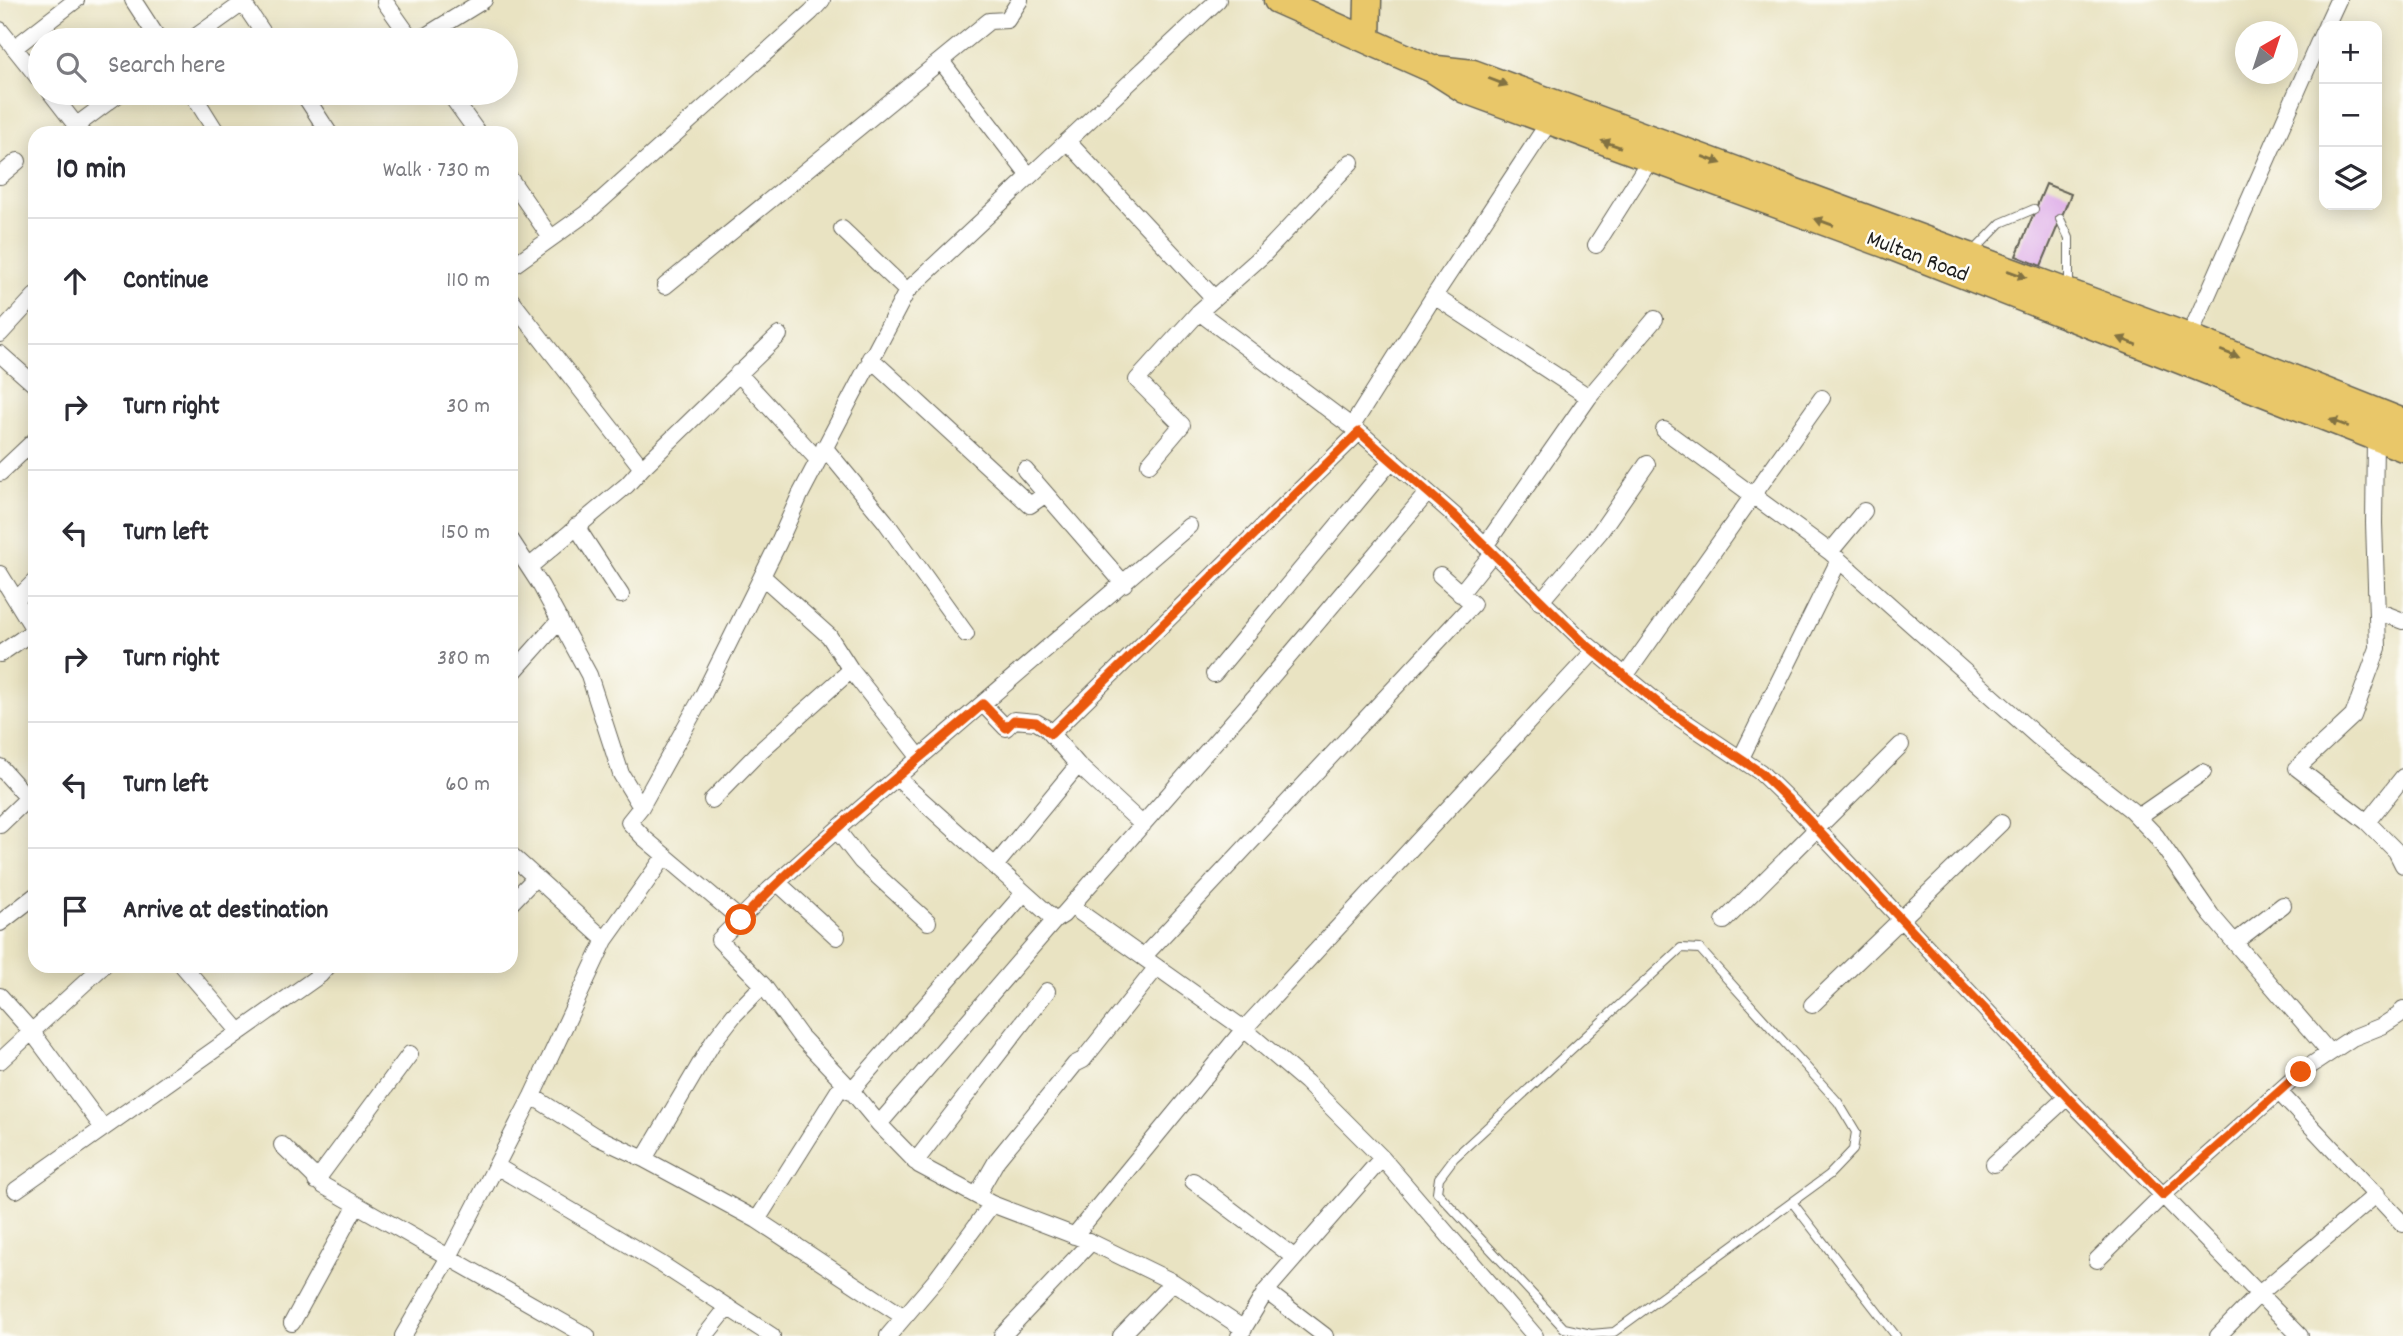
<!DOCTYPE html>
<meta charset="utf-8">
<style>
body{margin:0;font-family:Dekko,sans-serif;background:#f2f2f3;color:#2b2b33}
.controls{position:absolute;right:21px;top:21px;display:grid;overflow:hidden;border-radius:14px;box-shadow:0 4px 18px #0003}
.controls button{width:63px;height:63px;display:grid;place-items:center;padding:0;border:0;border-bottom:2px solid #e1e1e2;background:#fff;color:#2b2b33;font:35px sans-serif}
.compass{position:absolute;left:2235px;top:21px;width:63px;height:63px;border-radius:50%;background:#fff;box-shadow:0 4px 18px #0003;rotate:39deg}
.stop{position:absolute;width:21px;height:21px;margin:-16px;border:5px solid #ea580c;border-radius:50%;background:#fff}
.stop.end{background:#ea580c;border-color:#fff;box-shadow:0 2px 7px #0008}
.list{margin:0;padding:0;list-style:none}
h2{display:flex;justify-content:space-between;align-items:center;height:91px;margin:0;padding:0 28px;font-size:30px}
h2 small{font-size:23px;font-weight:400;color:#7c7c81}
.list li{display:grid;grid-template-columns:46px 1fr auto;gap:21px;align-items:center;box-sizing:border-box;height:126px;padding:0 28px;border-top:2px solid #e1e1e2}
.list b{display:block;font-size:26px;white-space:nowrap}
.list em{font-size:23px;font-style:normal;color:#7c7c81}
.icon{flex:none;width:38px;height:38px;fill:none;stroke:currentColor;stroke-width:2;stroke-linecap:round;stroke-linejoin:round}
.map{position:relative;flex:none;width:2403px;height:1336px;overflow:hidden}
.search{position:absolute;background:#fff;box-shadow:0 4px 18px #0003;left:28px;top:28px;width:490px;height:77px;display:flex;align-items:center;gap:18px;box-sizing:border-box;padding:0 24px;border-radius:38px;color:#7c7c81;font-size:26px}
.panel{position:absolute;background:#fff;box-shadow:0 4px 18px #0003;left:28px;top:126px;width:490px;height:847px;border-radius:21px}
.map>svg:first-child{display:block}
.building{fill:#ddaae8}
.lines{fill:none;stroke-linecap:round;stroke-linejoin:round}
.service-casing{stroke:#646256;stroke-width:10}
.minor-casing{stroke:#646256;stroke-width:18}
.primary-casing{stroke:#646256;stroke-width:29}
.service{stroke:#fff;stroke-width:8}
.minor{stroke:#fff;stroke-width:16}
.primary{stroke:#e9c769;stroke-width:26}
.oneway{fill:#827242}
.route{stroke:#ea580c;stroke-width:9}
.labels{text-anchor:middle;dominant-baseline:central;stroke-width:5;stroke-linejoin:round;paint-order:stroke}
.street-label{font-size:23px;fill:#1c1c1c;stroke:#fdfcf7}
</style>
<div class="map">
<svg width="2403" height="1336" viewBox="0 0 2403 1336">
<rect width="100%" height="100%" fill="#fdfcf7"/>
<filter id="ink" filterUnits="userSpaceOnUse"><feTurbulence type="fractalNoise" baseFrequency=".0143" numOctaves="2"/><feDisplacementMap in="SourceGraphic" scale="14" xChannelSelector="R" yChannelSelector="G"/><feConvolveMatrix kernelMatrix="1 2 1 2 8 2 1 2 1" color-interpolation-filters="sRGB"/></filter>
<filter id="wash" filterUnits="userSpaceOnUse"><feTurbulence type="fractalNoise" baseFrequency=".00686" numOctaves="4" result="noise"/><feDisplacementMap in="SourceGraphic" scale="28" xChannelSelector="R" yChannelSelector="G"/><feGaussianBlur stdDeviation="1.57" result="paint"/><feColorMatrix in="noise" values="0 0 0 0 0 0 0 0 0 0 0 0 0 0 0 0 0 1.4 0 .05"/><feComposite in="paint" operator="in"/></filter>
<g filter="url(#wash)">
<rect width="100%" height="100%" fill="#e9e3c2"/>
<g id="blocks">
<path class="building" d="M2046 184 2071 194 2041 266 2016 256Z"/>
</g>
</g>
<g filter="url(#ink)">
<use href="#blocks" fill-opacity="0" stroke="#646256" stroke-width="2"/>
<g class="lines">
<g class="service-casing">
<path id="service" d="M2060 219 2069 238V287
M1973 252 2001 223 2034 209
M1681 948 1700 949 1838 1102 1856 1132 1853 1150 1829 1175 1614 1332 1591 1334 1564 1328 1437 1192 1439 1178 1454 1158Z
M1792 1202 1896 1336"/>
</g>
<g class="minor-casing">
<path id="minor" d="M133 0 159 40
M385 2 412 40
M243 3 268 40
M2326 26 2338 0
M0 30 40 80
M191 40 247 0
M419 40 484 0
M14 48 76 0
M941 61 1029 176
M51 93 82 133
M192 93 217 133
M303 93 329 133
M449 93 478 133
M77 125 120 93
M1067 141 1214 298
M0 176 18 161
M511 180 551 238
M842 229 907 291
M1596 245 1651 158
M511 267 588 212 811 12 822 0
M665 286 989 21 1007 20 1020 0
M1434 296 1589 397
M511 300 642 468
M1199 312 1364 436 1455 516 1583 641 1663 707 1760 772 1799 810 2067 1097 2300 1336
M0 334 35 296
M2189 337 2324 30
M0 354 35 385
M870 358 1030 505 1046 494
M738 373 818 460
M1352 426 1434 296 1549 122
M1664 430 1830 552 2038 737 2131 810 2156 836 2211 915 2329 1052
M2375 437 2374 523 2378 648 2353 716 2297 768 2367 822 2396 851 2403 865
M824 447 885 521 966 634
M1149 464 1182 425 1137 380 1199 312 1262 256 1351 162
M1025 470 1124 584
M0 473 35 440
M576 526 621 595
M1189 526 860 809 769 890 719 940 763 985 800 1036 844 1082 879 1124 919 1165 992 1204 1091 1242 1173 1282 1244 1329
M511 540 541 586 589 675 621 774 641 807
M1485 546 1589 397 1655 319
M1830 552 1864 511
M529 567 627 485 642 468 779 335
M0 574 35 631
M762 576 829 636 851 670 920 758
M1460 594 1492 554
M16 600 35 581
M1540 602 1600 532 1647 464
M2377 611 2403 621
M0 654 35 630
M1214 674 1392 460
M511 675 560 620
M1625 676 1822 398
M983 704 1006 728 1014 720 1036 722 1046 728 1078 765 1143 825
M1051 734 1359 432
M1741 758 1839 560
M0 767 35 806
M897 778 1055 920
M712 800 758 753 851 670
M2138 817 2203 772
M2367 822 2403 777
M0 825 28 798
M837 830 861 861 928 922
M511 855 605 940
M995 866 1078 765
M778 883 837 937
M511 903 536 877
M1071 906 1244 1029 1306 1082 1382 1158 1535 1336
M741 920 644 838 629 822 641 807 702 697 778 544 800 495 907 291 1218 0
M1724 921 1901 745
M0 923 35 896
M2235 942 2283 905
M1143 957 1473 604 1440 575
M183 966 239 1031
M0 996 32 1032 103 1128
M1812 1005 2001 823
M0 1061 103 966
M850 1092 1024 893
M2279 1092 2403 1224
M532 1096 595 1136 644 1159 757 1220 904 1317
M879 1124 1055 920 1063 915 1251 701 1428 492
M282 1145 324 1186 587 1336
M644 1159 713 1042 734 1015 763 985
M915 1162 1047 991
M1994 1164 2067 1097
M496 1166 661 1264 772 1336
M316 1181 410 1054
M1193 1181 1295 1258
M16 1190 320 975 328 966
M977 1195 997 1160 1075 1064 1083 1060 1157 967
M757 1220 844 1082
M1074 1236 1244 1029 1594 651
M2097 1260 2163 1195 2301 1072 2352 1038 2382 1026 2399 1015 2403 1009
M1266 1291 1325 1336
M292 1323 356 1206
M403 1336 449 1257 532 1096 605 940 665 856
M705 1336 728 1307
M888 1336 935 1281 992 1204
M1002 1336 1091 1242
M1121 1336 1173 1282
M1239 1336 1266 1291 1382 1158
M2218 1336 2259 1294 2377 1194"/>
</g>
<g class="primary-casing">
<path id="primary" d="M1277 0 1432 69 1465 90 1887 245 2403 448
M1367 39 1368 0
M1437 69 1473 73 2189 337 2403 422"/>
</g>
<use href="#service" class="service"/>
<use href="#minor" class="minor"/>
<use href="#primary" class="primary"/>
</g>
<defs><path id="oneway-solid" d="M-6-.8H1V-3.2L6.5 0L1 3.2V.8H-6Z" transform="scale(1.75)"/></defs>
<g class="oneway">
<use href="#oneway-solid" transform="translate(1498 82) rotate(21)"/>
<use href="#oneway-solid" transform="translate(1611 144) rotate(-161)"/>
<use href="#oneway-solid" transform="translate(1712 160) rotate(20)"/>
<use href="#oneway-solid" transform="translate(1824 222) rotate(-160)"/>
<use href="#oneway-solid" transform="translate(2017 274) rotate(20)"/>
<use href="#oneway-solid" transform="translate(2127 341) rotate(-158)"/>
<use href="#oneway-solid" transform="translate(2230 354) rotate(21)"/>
<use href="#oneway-solid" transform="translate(2339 423) rotate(-159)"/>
</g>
</g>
<g class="lines" filter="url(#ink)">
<path class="route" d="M741 920C815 842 901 775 983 704L1006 728 1014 720 1036 722 1051 734 1359 432 1455 516 1583 642 1663 707 1760 772 1799 810 2067 1097 2163 1195 2301 1072"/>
</g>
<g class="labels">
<g class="street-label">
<text transform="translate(1917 258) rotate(21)">Multan Road</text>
</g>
</g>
</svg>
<div class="controls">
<button>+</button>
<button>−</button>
<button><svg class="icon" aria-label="layers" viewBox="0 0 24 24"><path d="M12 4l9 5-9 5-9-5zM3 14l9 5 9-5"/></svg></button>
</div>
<svg class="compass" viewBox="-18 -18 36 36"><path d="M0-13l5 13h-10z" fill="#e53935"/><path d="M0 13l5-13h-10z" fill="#7c7c81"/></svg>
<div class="stop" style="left:741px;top:920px"></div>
<div class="stop end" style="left:2301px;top:1072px"></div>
<div class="search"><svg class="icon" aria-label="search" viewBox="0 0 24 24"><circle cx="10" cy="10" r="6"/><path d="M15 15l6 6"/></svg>Search here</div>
<section class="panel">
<h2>10 min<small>Walk · 730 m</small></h2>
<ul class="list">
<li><svg class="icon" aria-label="ahead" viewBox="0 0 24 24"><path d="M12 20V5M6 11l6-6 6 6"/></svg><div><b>Continue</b></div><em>110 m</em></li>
<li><svg class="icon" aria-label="right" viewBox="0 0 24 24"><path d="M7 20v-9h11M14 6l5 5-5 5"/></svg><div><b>Turn right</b></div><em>30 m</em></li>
<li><svg class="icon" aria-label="left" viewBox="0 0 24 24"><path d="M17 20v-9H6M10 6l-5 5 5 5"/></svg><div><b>Turn left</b></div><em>150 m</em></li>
<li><svg class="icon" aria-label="right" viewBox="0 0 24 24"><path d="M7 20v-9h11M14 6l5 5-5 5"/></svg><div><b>Turn right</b></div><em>380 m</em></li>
<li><svg class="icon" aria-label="left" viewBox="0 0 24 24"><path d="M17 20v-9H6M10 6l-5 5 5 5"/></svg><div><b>Turn left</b></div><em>60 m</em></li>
<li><svg class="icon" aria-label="arrive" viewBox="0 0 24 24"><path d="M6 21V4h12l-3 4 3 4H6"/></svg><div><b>Arrive at destination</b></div></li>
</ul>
</section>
</div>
